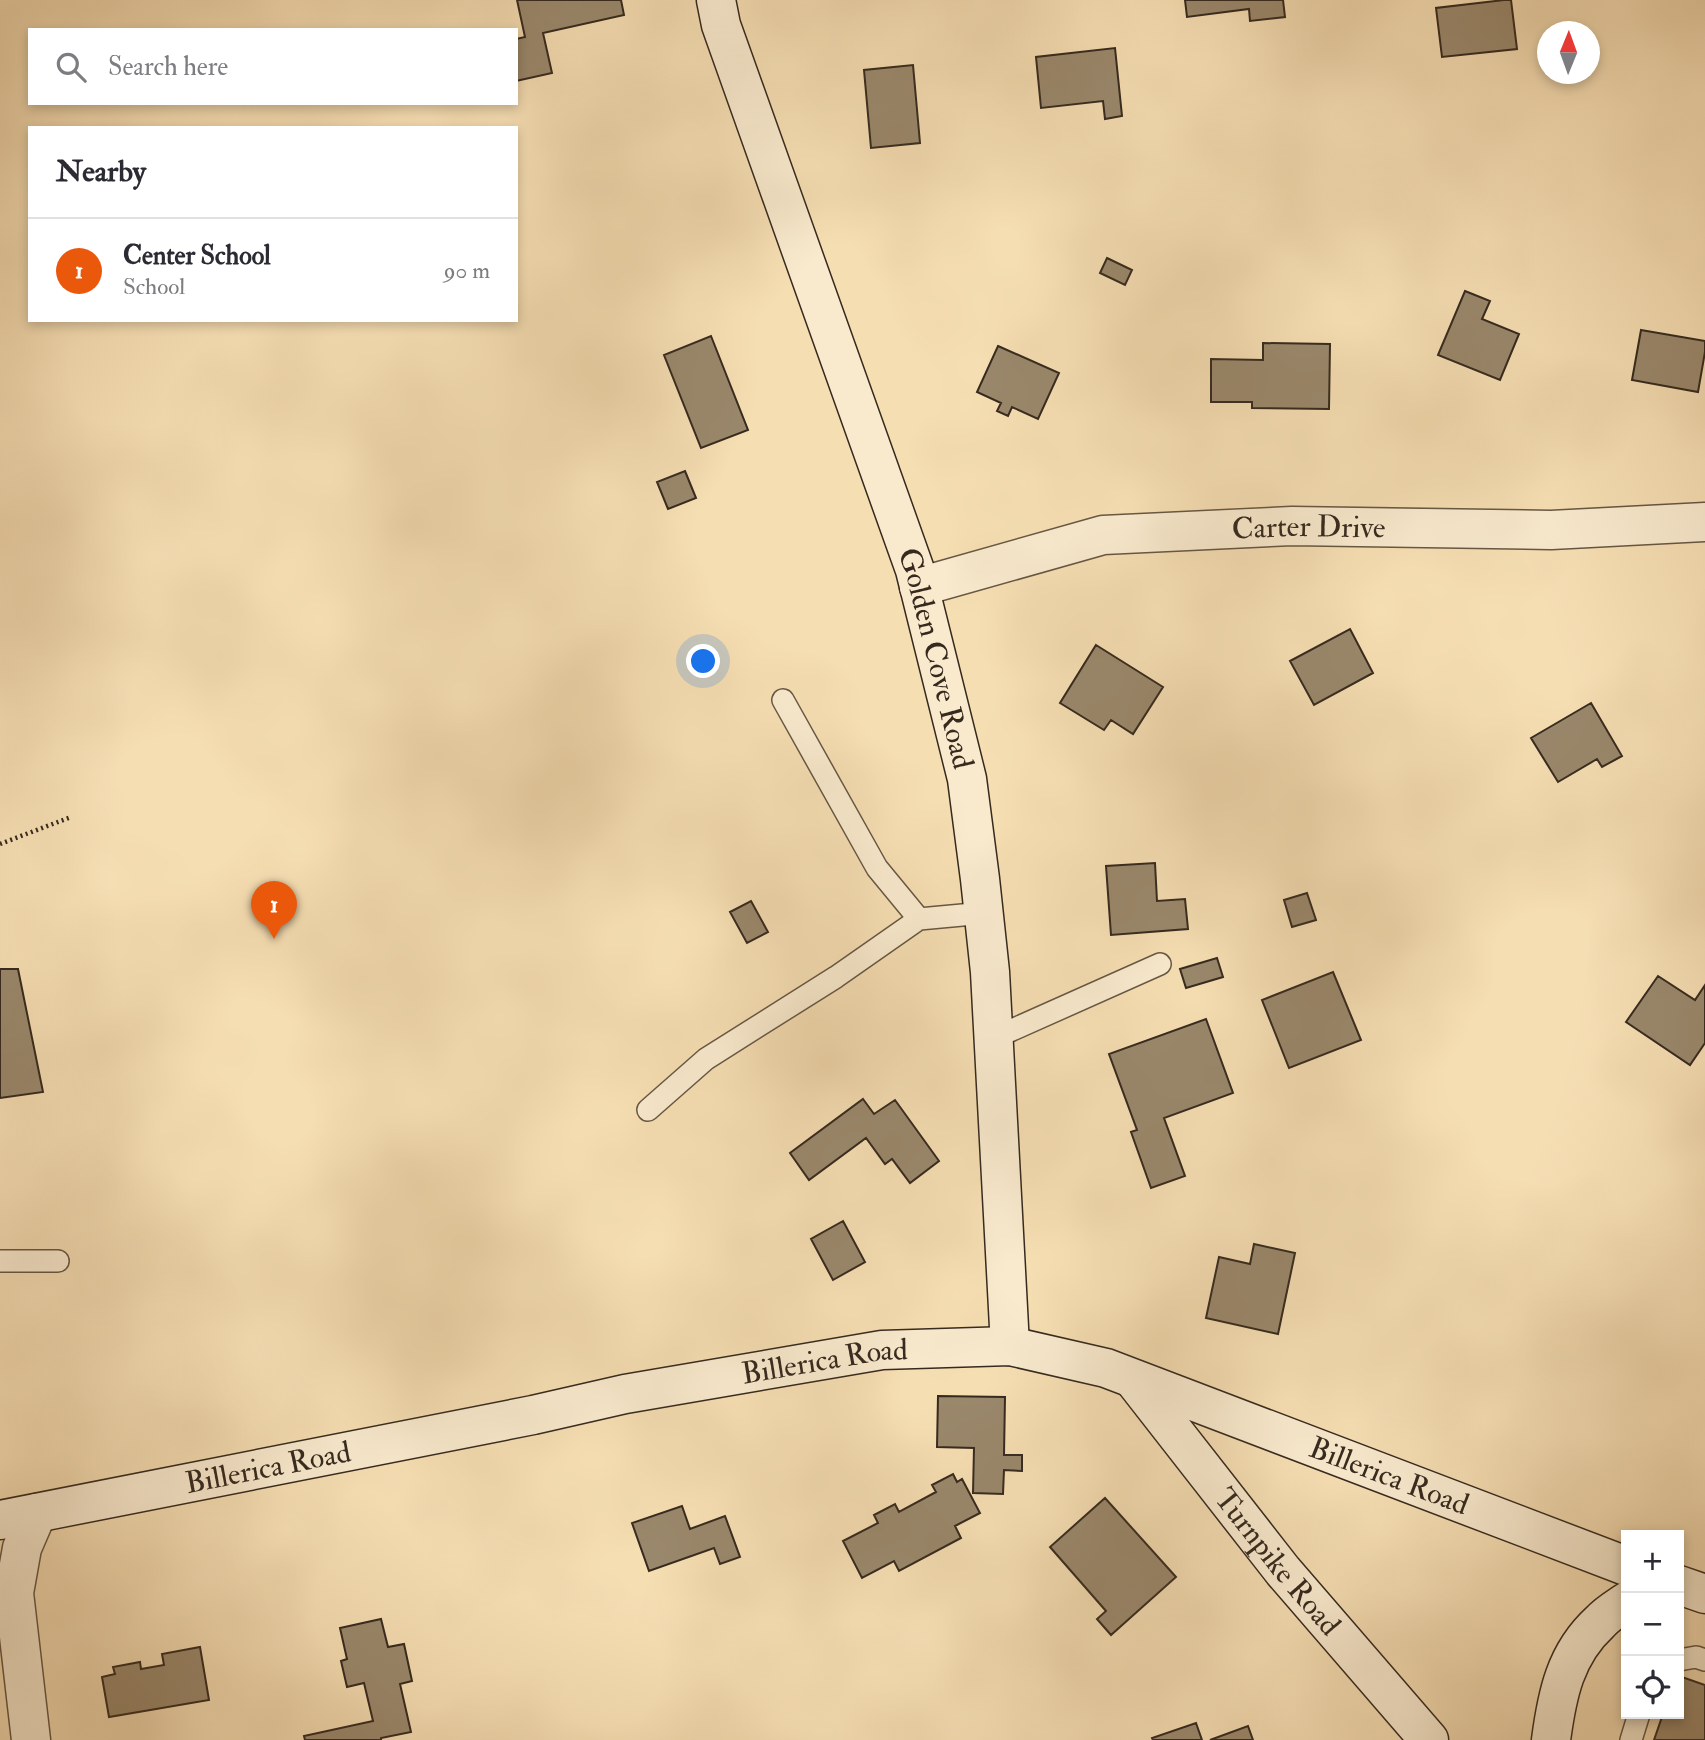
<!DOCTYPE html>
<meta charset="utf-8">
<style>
body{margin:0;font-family:"IM FELL Double Pica",serif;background:#f2f2f3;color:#2b2b33}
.controls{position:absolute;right:21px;bottom:21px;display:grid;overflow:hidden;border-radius:0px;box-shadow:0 4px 10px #0003}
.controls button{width:63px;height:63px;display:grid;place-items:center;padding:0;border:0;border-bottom:2px solid #e1e1e2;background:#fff;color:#2b2b33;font:35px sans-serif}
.compass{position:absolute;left:1537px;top:21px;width:63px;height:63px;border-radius:50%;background:#fff;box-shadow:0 4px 10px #0003;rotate:1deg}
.you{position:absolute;left:704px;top:662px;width:24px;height:24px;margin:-18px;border:5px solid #fff;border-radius:50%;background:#1a73e8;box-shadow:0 0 0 10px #1a73e833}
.badge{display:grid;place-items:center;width:46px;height:46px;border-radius:50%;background:#ea580c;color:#fff;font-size:23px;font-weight:700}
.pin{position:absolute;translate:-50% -58px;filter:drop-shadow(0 2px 4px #0008)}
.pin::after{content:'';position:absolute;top:37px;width:24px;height:21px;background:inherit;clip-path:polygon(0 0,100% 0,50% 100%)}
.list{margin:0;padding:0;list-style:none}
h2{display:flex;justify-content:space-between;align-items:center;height:91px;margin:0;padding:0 28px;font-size:30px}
h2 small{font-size:23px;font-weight:400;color:#7c7c81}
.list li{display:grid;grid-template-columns:46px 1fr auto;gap:21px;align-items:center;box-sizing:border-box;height:105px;padding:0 28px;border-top:2px solid #e1e1e2}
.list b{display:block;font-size:26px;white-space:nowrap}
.list p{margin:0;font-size:23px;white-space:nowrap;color:#7c7c81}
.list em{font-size:23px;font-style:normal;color:#7c7c81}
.icon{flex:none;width:38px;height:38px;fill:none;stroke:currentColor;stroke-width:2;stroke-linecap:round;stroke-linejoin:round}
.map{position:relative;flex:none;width:1705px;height:1740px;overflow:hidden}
.search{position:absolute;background:#fff;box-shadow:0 4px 10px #0003;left:28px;top:28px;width:490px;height:77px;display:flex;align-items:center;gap:18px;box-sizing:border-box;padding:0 24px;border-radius:0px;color:#7c7c81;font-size:26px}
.panel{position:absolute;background:#fff;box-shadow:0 4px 10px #0003;left:28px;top:126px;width:490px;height:196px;border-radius:0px}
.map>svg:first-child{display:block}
.building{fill:#9a886c;stroke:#362a1f;stroke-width:2}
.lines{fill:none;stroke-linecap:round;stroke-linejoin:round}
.service-casing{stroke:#665744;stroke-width:24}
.minor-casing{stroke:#665744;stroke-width:41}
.secondary-casing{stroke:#362a1f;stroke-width:41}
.path{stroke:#362a1f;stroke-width:4.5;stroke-dasharray:2 3.5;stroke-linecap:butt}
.service{stroke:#f9eace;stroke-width:21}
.minor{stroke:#f9eace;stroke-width:38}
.secondary{stroke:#f9eace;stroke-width:38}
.labels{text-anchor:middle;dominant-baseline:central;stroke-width:6;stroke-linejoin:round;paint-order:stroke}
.street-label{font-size:30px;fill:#362a1f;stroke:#f9eace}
</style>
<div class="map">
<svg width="1705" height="1740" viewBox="0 0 1705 1740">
<rect width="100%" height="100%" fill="#f6deb3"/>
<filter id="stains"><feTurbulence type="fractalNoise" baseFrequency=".00286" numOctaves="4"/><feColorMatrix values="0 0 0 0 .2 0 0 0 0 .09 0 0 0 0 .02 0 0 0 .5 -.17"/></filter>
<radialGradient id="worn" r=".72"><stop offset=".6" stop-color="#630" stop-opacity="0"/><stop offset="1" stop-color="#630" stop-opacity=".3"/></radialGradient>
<path class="building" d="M517 0H621L624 15 543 33 552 73 516 81V39L525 37Z
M1185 0H1283L1285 17 1250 21 1249 9 1187 17Z
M1504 0H1511L1517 49 1442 57 1436 8Z
M1115 48 1122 116 1105 119 1103 101 1041 108 1036 57Z
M913 65 920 143 871 148 864 70Z
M1107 258 1132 270 1125 285 1100 273Z
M1465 291 1490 301 1482 319 1519 334 1500 380 1438 355Z
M1641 330 1705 341V352L1698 392 1632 380Z
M711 336 748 430 701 448 664 355Z
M1263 343 1330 344 1329 409 1252 408V402H1211V359L1263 360Z
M998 346 1059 373 1038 419 1012 407 1008 416 997 411 1001 403 977 392Z
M685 471 696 498 668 509 657 482Z
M1350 629 1373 673 1314 705 1290 661Z
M1096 645 1163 687 1133 734 1111 720 1104 730 1060 703Z
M1591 703 1622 756 1602 767 1597 759 1558 782 1531 738Z
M1155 863 1157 901 1185 899 1188 929 1111 935 1106 866Z
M1307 893 1316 920 1292 927 1284 900Z
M751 901 768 932 747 943 730 912Z
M1217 958 1223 977 1186 988 1180 969Z
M0 969H18L43 1092 0 1098Z
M1333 972 1361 1040 1289 1068 1262 1000Z
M1658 976 1695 1000 1705 985V1043L1690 1065 1626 1022Z
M1206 1019 1233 1093 1164 1118 1185 1176 1151 1188 1131 1132 1137 1130 1109 1054Z
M863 1099 874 1114 895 1100 939 1161 910 1183 892 1159 885 1164 866 1138 809 1180 790 1153Z
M843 1221 865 1262 833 1280 811 1239Z
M1254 1244 1295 1253 1278 1334 1206 1318 1219 1257 1250 1264Z
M938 1396 1005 1397 1004 1455H1022V1471L1004 1470 1003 1494 973 1493 974 1448 937 1447Z
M953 1474 957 1482 962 1479 980 1513 955 1526 961 1538 899 1571 894 1561 862 1578 843 1541 878 1523 874 1515 895 1504 899 1512 936 1492 932 1485Z
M1105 1498 1176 1577 1111 1635 1097 1619 1106 1611 1050 1547Z
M682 1506 690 1529 725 1516 740 1557 720 1564 714 1548 649 1571 632 1523Z
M381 1619 388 1647 404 1644 412 1681 400 1684 411 1732 381 1738V1740H305L304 1736 373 1721 364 1683 347 1687 341 1661 347 1659 340 1628Z
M200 1647 209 1700 109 1717 102 1677 115 1674 113 1667 140 1662 141 1669 164 1665 162 1654Z
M1679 1676 1705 1685V1740H1654L1663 1714H1679Z
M1196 1723 1202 1740H1153L1152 1738Z
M1248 1726 1253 1740H1210Z"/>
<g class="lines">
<g class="service-casing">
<path id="service" d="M783 700 877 868 919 919
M994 1038 1160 964
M648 1110 706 1059 836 977 919 919 984 913
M0 1261H58
M1679 1660 1696 1657 1705 1660
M1631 1740 1639 1714"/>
</g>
<g class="minor-casing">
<g id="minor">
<path id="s1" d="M919 587 1103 535 1292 526 1551 530 1705 522"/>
<path d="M31 1740 14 1593 22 1548 37 1513"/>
</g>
</g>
<g class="secondary-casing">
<g id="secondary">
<path id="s2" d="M716 0 721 25 915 570 967 779 980 879 990 972 1010 1346"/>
<path id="s3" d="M1133 1379 1283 1571 1429 1740"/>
<path id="s4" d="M0 1520 533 1415 625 1394 882 1350 1010 1346 1106 1368 1626 1566"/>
<path d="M1679 1585 1705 1594"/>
<path d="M1551 1740C1557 1695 1565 1654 1600 1622 1607 1614 1617 1608 1626 1602"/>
</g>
</g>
<path class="path" d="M0 844 71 817"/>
<use href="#service" class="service"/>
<use href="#minor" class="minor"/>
<use href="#secondary" class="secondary"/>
</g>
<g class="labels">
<g class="street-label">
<text stroke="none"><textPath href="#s1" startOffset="397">Carter Drive</textPath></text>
<text stroke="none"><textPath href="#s2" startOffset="695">Golden Cove Road</textPath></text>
<text stroke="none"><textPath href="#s4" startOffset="840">Billerica Road</textPath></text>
<text stroke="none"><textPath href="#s4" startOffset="273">Billerica Road</textPath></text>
<text stroke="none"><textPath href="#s4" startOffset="1428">Billerica Road</textPath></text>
<text stroke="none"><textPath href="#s3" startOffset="233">Turnpike Road</textPath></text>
</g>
</g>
<rect width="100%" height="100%" filter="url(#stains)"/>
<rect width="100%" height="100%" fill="url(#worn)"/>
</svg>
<div class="controls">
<button>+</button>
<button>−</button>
<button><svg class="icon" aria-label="locate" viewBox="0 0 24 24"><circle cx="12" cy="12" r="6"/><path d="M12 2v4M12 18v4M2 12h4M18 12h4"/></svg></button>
</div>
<svg class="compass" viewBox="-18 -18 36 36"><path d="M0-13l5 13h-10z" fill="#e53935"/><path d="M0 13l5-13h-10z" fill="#7c7c81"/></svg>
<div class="you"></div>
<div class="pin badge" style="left:274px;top:939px">1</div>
<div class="search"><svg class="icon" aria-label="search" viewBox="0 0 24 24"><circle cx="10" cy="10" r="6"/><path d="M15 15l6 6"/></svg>Search here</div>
<section class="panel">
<h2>Nearby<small></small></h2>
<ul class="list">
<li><span class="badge">1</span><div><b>Center School</b><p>School</p></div><em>90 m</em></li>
</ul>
</section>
</div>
